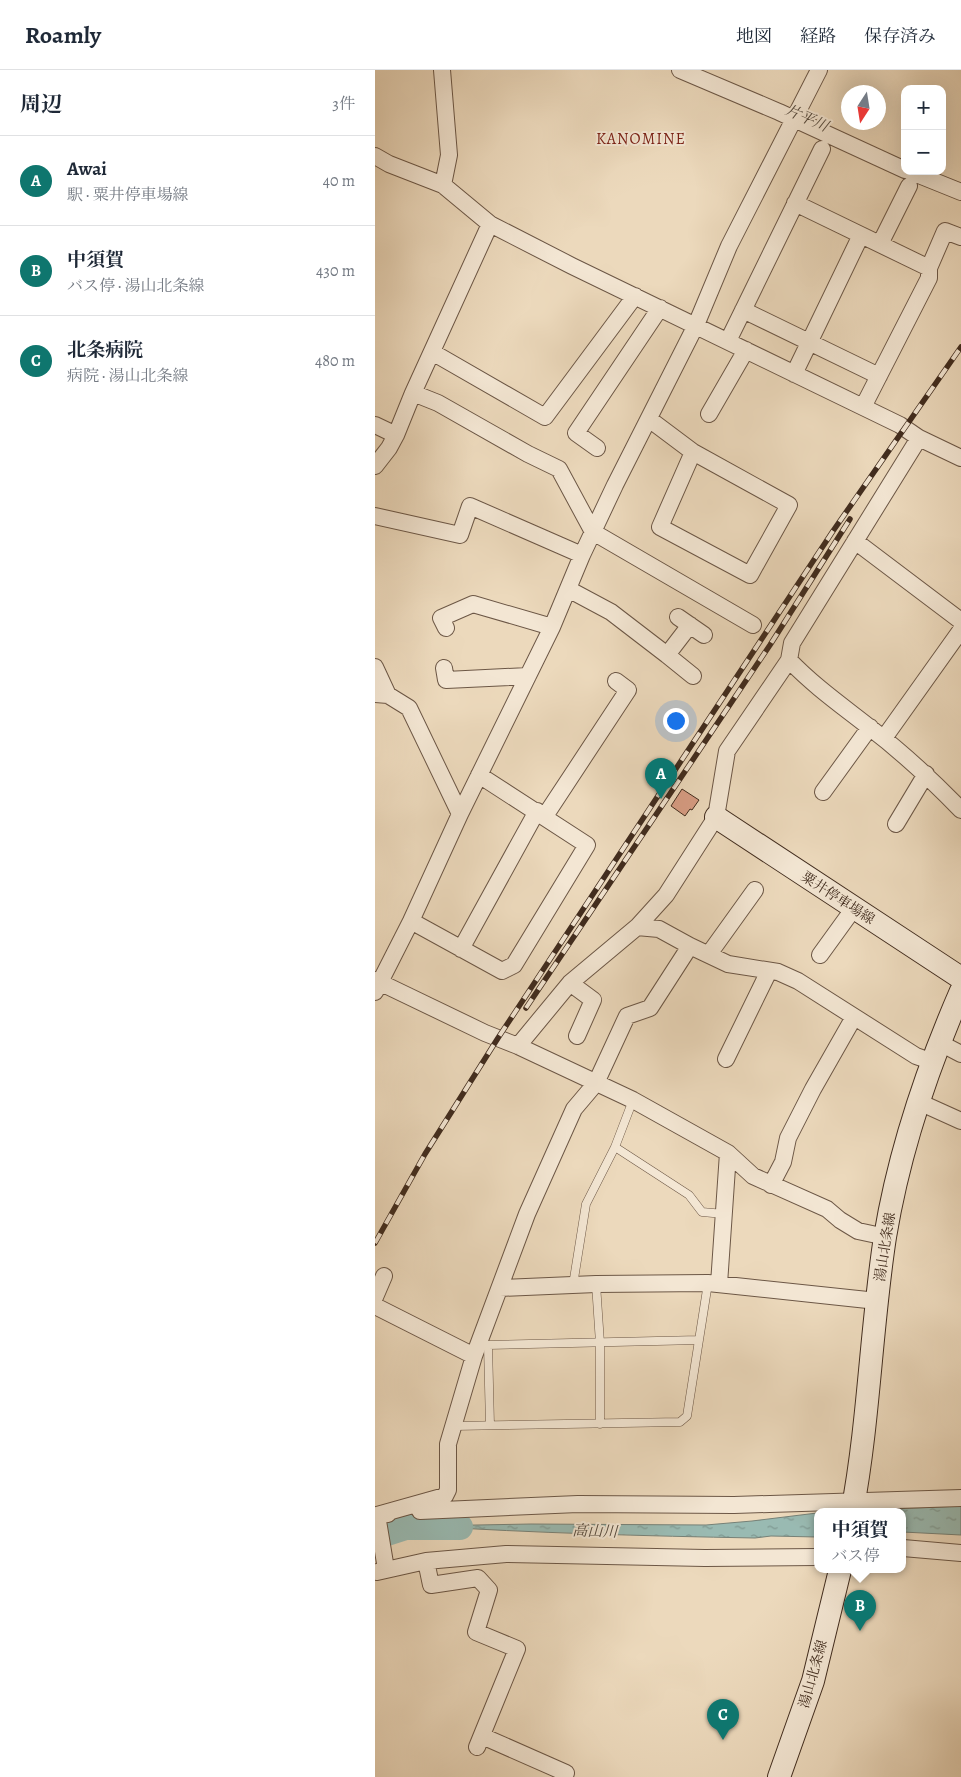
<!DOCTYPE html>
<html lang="ja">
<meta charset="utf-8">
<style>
body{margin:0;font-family:Alegreya,"Noto Serif JP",serif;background:#f6f6f7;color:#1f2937}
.controls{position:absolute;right:15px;top:15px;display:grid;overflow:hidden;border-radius:10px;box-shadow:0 5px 20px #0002}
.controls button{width:45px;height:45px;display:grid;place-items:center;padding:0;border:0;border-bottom:1px solid #e0e1e3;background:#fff;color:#1f2937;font:25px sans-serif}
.compass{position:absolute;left:466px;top:15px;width:45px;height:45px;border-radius:50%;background:#fff;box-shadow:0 5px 20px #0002;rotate:192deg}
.you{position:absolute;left:300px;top:650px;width:18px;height:18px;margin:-12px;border:4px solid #fff;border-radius:50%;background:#1a73e8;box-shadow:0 0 0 8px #1a73e833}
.badge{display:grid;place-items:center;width:32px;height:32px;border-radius:50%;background:#0f766e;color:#fff;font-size:16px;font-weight:700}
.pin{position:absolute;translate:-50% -41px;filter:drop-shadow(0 1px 2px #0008)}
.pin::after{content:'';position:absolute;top:26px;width:18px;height:15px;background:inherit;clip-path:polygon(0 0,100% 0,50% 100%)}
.popup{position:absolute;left:439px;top:1438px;width:92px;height:65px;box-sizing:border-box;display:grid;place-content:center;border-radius:10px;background:#fff;filter:drop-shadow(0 1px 4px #0005);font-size:16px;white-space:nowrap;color:#747a83}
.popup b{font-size:19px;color:#1f2937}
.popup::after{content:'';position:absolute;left:50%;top:100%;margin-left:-10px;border:10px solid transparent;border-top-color:#fff}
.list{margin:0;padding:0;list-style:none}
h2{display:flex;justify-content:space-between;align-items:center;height:65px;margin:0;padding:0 20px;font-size:21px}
h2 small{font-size:16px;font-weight:400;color:#747a83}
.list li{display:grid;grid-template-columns:32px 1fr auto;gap:15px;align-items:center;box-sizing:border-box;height:90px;padding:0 20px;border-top:1px solid #e0e1e3}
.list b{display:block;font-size:19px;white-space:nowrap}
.list p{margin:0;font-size:16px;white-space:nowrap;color:#747a83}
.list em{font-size:16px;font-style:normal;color:#747a83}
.map{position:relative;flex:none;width:586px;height:1707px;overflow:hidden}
header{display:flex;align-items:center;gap:30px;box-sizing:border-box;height:70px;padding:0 25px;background:#fff;border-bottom:1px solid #e0e1e3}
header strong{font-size:24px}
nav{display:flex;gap:28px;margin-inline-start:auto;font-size:18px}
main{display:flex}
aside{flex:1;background:#fff}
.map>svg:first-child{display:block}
.water{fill:url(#water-ripples);stroke:#768177}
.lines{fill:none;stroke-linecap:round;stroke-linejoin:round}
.river{stroke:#99bab2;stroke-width:26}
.building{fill:#d89d84;stroke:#412c1e}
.lane-casing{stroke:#6c5746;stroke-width:9}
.street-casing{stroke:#6c5746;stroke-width:18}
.secondary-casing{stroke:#412c1e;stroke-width:24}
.lane{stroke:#f3e6d3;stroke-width:8}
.street{stroke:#f3e6d3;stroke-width:16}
.secondary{stroke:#f3e6d3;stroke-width:22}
.rail-casing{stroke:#412c1e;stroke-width:5.5}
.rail{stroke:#f3e6d3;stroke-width:4;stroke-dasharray:11;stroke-linecap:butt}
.labels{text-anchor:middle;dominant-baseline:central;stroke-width:4;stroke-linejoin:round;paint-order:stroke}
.street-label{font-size:14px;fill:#412c1e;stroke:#f3e6d3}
.water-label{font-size:15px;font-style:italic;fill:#53483c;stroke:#f3e6d3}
.quarter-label{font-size:16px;letter-spacing:1px;fill:#7a1f14;stroke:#f3e6d3}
</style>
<header>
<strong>Roamly</strong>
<nav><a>地図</a><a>経路</a><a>保存済み</a></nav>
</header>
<main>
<aside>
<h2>周辺<small>3件</small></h2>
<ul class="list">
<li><span class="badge">A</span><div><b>Awai</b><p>駅 · 粟井停車場線</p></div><em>40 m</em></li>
<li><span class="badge">B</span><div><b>中須賀</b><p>バス停 · 湯山北条線</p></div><em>430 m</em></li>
<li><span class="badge">C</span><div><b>北条病院</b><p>病院 · 湯山北条線</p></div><em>480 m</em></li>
</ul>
</aside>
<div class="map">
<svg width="586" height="1707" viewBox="0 0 586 1707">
<defs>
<pattern id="water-ripples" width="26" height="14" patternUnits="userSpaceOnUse" patternTransform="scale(1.25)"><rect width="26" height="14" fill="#99bab2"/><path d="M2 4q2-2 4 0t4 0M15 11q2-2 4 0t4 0" fill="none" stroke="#7e9790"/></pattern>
</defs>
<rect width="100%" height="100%" fill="#ecd9bc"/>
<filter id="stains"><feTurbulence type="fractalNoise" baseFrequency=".004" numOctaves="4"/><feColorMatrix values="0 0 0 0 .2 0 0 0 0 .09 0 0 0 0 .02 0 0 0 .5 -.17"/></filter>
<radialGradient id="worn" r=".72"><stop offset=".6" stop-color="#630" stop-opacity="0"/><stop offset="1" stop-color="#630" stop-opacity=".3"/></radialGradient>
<path class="water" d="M586 1436V1465L528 1462V1442H447Z
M442 1443V1467L396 1466 380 1468C270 1466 159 1463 49 1456L156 1454 331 1455 377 1451Z"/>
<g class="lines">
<path class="river" d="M0 1467 31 1457H85"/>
</g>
<path class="building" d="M307 719 324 730 317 740 315 739 310 746 296 736Z"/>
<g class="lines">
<g class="lane-casing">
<path id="lane" d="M240 1077 314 1125 327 1142 349 1144
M221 1214 225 1273V1354
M198 1215 211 1134 240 1077 258 1030
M115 1355 113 1275 324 1270
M79 1356 305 1352 312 1346 333 1213"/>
</g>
<g class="street-casing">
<path id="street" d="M67 0 74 85 68 115
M305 0 404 42 530 100
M0 86 14 94 68 115 115 154 197 196 525 355 544 368 586 388
M534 101 586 122
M420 133 554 198V208L488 337
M505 174 534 116
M554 198 570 161 586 167
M368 240 504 306
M353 271 447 79
M57 282 170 347 260 226
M419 304 486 165
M38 323 63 333 153 384 184 399 218 462 378 555
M334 344 371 280
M274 349 318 382 414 435 375 505 285 457 318 382
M0 355 21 365
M222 378 201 363 285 238
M0 396 14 378 21 365 38 323 115 154
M0 446 85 465 95 436 207 485
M480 471 586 551
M193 519 236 542 292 585 315 555
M303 547 329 565
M71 558 66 548 98 534 177 557
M292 585 318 606
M414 590C439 616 466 635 494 657 527 682 557 710 586 740
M0 597 13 625
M69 598 71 610 153 606
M0 624 13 625 34 638 85 744
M509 668 586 560
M448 722 495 657
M170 746 253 620 241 611
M521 754 551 704
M36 851 127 901 139 895 212 775 104 705
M262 857 284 859 315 876 353 894 403 902 423 911 541 986 558 992
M86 879 162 741
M334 884 380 820
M445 885 479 838
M0 910 110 963 143 976 258 1030 353 1083 378 1106 452 1139 465 1150 483 1161 511 1167
M195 913 218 930 202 966
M0 922 36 851 85 744 177 557 207 485 240 415 321 255 354 176 444 0
M565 973 586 984
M143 976 195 913 262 857 291 825 341 747 352 681 414 590 417 573 544 368
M351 989 394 901
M544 1032 586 1051
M396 1115 408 1092 413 1068 438 1019 479 947
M344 1214 353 1083
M125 1218 221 1214 333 1213 502 1231
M0 1227 9 1206
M0 1236 99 1286
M45 1441 203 1434 359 1435 586 1428
M2 1445 70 1426 73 1420V1374L99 1286 152 1144 199 1039 221 1013 252 946 275 938 315 876
M528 1478 586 1483
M51 1491 56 1515 103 1508 114 1520 101 1562 142 1579 102 1677
M11 1499 2 1445 13 1444
M2 1502 51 1491 131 1484 330 1488 442 1487
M107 1666 191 1703"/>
</g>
<g class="secondary-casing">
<path id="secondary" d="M341 747 586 908
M477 1442C494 1352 496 1258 510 1167 524 1082 552 999 586 921
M404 1707 438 1611 465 1500"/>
</g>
<use href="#lane" class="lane"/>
<use href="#street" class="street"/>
<use href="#secondary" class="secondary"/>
<g class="rail-casing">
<path id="rail" d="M151 938 395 575 475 449
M0 1173 50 1084 123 968 458 461 586 277"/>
</g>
<use href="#rail" class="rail"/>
</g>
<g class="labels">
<g class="street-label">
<text transform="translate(463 828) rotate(33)">粟井停車場線</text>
<text transform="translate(510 1177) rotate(-81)">湯山北条線</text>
<text transform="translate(438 1604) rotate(-74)">湯山北条線</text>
</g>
<g class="water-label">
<text transform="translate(432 48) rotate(24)">片平川</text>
<text transform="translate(220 1461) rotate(2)">高山川</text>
</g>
<g class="quarter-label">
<text x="266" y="69">KANOMINE</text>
</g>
</g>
<rect width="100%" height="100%" filter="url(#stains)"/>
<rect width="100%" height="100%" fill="url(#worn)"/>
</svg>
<div class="controls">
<button>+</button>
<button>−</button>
</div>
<svg class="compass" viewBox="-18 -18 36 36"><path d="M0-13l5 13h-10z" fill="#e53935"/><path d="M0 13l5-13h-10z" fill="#747a83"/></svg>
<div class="you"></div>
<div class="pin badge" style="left:286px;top:729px">A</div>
<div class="pin badge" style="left:485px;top:1561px">B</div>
<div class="popup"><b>中須賀</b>バス停</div>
<div class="pin badge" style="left:348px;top:1670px">C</div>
</div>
</main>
